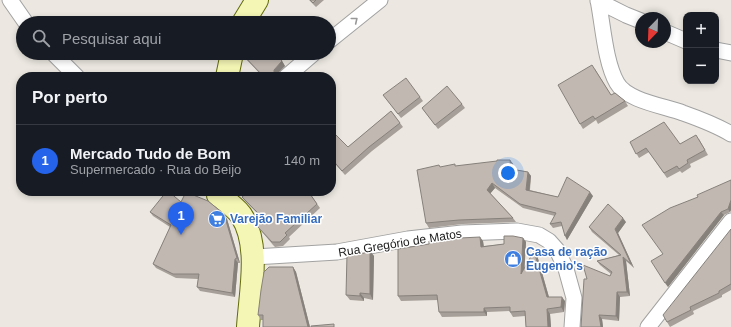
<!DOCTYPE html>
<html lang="pt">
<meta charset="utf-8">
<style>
body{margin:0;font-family:Arial,sans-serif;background:#242831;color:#f1f3f6}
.controls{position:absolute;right:12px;top:12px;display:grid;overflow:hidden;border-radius:8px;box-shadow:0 2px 6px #0003}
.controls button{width:36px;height:36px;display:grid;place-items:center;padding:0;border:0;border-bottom:1px solid #363941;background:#171b24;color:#f1f3f6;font:20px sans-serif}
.compass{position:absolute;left:635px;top:12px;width:36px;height:36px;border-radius:50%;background:#171b24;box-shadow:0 2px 6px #0003;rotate:203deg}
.you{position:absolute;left:508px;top:173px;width:14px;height:14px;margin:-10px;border:3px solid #fff;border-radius:50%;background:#1a73e8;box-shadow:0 0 0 6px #1a73e833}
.badge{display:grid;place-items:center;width:26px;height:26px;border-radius:50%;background:#2563eb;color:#fff;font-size:13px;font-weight:700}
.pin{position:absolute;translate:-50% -33px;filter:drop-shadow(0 1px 2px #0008)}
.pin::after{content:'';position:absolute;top:21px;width:14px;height:12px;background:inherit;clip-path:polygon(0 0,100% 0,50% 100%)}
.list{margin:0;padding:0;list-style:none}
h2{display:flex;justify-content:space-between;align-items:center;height:52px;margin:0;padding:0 16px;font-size:17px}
h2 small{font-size:13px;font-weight:400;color:#9ea1a6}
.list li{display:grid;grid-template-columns:26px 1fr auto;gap:12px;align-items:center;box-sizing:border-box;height:72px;padding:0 16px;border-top:1px solid #363941}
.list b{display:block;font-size:15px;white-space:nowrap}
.list p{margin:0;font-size:13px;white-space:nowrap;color:#9ea1a6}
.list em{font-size:13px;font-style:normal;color:#9ea1a6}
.icon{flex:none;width:22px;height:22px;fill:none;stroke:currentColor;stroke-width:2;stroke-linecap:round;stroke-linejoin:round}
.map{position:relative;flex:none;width:731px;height:327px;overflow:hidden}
.search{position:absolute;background:#171b24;box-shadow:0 2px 6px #0003;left:16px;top:16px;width:320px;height:44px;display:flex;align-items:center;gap:10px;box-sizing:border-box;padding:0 14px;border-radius:22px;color:#9ea1a6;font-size:15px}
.panel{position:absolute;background:#171b24;box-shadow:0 2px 6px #0003;left:16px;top:72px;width:320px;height:124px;border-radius:16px}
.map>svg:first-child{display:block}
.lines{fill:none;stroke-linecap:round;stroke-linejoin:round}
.street-casing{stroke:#a2a2a2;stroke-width:17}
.secondary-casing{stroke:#636c09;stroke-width:24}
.street{stroke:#fff;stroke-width:15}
.secondary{stroke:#f4f6b5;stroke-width:22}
.wall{fill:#a69e98}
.shaded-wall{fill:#87817c}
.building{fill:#c1b8b1;stroke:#87817c}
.oneway{stroke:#989898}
.labels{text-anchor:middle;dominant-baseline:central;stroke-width:3;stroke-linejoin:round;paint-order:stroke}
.shop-label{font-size:12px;font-weight:bold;fill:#366cbe;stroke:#fff;text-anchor:start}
.street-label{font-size:12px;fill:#1b1b1b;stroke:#fff}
</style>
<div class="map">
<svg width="731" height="327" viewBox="0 0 731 327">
<rect width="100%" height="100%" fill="#ece8e1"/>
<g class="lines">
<g class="street-casing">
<path id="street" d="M10 0 26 23
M598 0C603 25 605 62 617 83 627 101 665 106 683 113 700 119 716 125 731 134
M598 1 626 15 641 21
M665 32 686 41
M329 41 380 0
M716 50 731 53
M53 53 77 77
M286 77 314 53
M254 257 337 252 408 239 462 233 517 231 539 235 549 241 557 250 566 269 574 298 572 327
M648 327 731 221"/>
</g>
<g class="secondary-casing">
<path id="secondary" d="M243 23 257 0
M227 77 232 53
M218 191V195C226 201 235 207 241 215 261 245 250 293 248 327"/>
</g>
<use href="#street" class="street"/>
<use href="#secondary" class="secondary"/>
</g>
<path class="wall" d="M309 0H324L316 7Z
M242 54 282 61 285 66 277 74V77H263L245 58Z
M595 69 611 95 625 101 628 106 598 124 596 120 583 129 580 124Z
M383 95 420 97 423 101 401 118Z
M462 104 465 108 438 129 422 108Z
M391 111 403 127 372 151 345 175 331 159V130L348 147Z
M699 139 708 155 690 164 691 167 682 173 680 171 667 178 649 152 639 158 630 142 680 144Z
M510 160 513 164V169L528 172 531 176 530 190 558 197 593 196 567 240 562 226 553 228 550 224 555 216 523 208 495 188 490 193 513 218 516 222 462 224 429 228 426 223 440 167 457 166Z
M731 180V210L730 212 724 215 668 287 663 254Z
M308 191 320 208 289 237 290 239 283 246 275 247 273 245 258 227 263 219 245 201 242 197Z
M181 202 227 219 240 263H238L235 297 200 291 197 287 198 279 176 278 156 268 153 264 170 227 153 216 150 212Z
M626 222 618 233 634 268 626 261 630 296 620 297 619 321 602 319 603 327H581L611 274 600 265 597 261 619 255 592 232 589 227Z
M731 229V290L722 295V297L693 311 694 314 670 327 667 322Z
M523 238 526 242 524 268 537 255 549 297 565 301 564 312 550 314 551 327H526L525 316 513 317 510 312V311L487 312V316L442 317 439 312 438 300 401 301 398 296 429 244 483 241 484 246 504 244Z
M361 251 363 253 370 251 374 256 373 300 364 298V301L350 300 346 295Z
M293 267 296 272 310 327H263V320H261L258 315Z"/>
<path class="shaded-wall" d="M282 61 285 66 277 74V77H275L274 75V70Z
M510 160 513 164 514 173 511 169Z
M528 172 531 176 529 194 526 190Z
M492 183 495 188 490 194 487 190Z
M590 192 593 196 567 240 565 236Z
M731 200V210L730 212 728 209Z
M721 212 724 215 668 287 665 283Z
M224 214 227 219 240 263 237 258Z
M623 218 626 222 618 233 634 268 631 264 615 229Z
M480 237 483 241 484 251 481 247Z
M523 238 526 242 524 278 521 274Z
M370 251 374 256 373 300 370 294Z
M534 251 537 255 550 301 547 297Z
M623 257 626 261 630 296 627 292Z
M235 259 238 263 235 297 232 293Z
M293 267 296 272 310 327H308Z
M617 292 620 297 619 321 616 316Z
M360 293 364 298V301L360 296Z
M562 297 565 301 564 312 561 307Z
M484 308 487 312V316L484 312Z
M547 309 550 314 551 327H548Z
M599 315 602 319 603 327H601Z"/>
<path class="building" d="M310 0H316L313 3Z
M243 53H275L282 61 274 70V75L275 77H264L242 54Z
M592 65 611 95 615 93 625 101 595 119 593 116 580 124 558 85Z
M295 74 298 77H291Z
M406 78 420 97 398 114 383 95Z
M447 86 462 104 435 125 422 108Z
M391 111 400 123 369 147 342 171 331 158V130L348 147Z
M664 122 680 144 696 135 705 150 687 160 688 163 679 169 677 166 664 173 646 148 636 154 630 142Z
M497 160H510L511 169 528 172 526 190 558 197 567 177 590 192 565 236 561 222 550 224 556 213 520 204 492 183 487 190 513 218 459 220 426 223 417 170 439 165 440 167 455 164V166L497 161Z
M731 180V200L728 209 721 212 665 283 651 261 663 254 642 225 670 208 698 197 697 195Z
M167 191H168L181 202 186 192 208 201 224 214 237 258 235 259 232 293 197 287 199 274H173L153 264 171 225 150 212Z
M249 191H308L317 204 285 233 287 235 280 242H272L258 227 257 223 263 218 242 197Z
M608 204 623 218 615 229 631 264 623 257 627 292H617L616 316 599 315 601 327H581L584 279H587L583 265 610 276 612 272 597 261 621 255 589 227Z
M731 229V284L719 291V293L690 307 691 310 667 322 663 315Z
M504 236H513L523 238 521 274 534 251 547 297H562L561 307 547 309 548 327H526L525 311 510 312V307L484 308V312H439L437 295 398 296V249L429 244V241L460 238 480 237 481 247 504 244Z
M361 251V254L370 251V294L360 293V296L346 295 347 255Z
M269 267H293L308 327H263V315H258L261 290 264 272Z
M334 324V327H311V326Z"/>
<defs><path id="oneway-chevron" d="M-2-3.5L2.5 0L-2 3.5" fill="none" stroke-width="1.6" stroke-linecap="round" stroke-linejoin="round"/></defs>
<use class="oneway" href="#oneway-chevron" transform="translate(355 20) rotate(-39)"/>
<defs>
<g id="supermarket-disc" transform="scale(0.9)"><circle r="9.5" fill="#3f7fe0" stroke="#fff"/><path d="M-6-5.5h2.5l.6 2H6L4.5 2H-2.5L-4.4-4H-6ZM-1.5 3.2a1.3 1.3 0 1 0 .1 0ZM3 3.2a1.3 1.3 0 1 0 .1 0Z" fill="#fff"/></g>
<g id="shop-disc" transform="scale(0.9)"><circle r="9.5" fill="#3f7fe0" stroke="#fff"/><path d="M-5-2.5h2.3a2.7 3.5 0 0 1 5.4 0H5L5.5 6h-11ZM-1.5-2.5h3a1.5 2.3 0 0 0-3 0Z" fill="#fff"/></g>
</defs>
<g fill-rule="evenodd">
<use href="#supermarket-disc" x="217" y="219"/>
<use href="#shop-disc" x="513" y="259"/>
</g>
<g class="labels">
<g class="shop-label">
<text x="230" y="219">Varejão Familiar</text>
<text x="526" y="252">Casa de ração<tspan x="526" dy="14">Eugenio's</tspan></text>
</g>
<g class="street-label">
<text transform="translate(400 243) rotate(-9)">Rua Gregório de Matos</text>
</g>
</g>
</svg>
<div class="controls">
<button>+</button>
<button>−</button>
</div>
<svg class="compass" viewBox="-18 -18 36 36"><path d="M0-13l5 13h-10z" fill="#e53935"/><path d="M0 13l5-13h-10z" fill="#9ea1a6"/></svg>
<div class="you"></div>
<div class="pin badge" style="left:181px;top:235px">1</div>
<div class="search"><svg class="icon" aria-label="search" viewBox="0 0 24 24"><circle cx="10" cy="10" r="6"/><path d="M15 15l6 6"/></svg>Pesquisar aqui</div>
<section class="panel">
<h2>Por perto<small></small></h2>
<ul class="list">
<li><span class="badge">1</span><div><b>Mercado Tudo de Bom</b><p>Supermercado · Rua do Beijo</p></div><em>140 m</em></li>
</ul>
</section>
</div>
